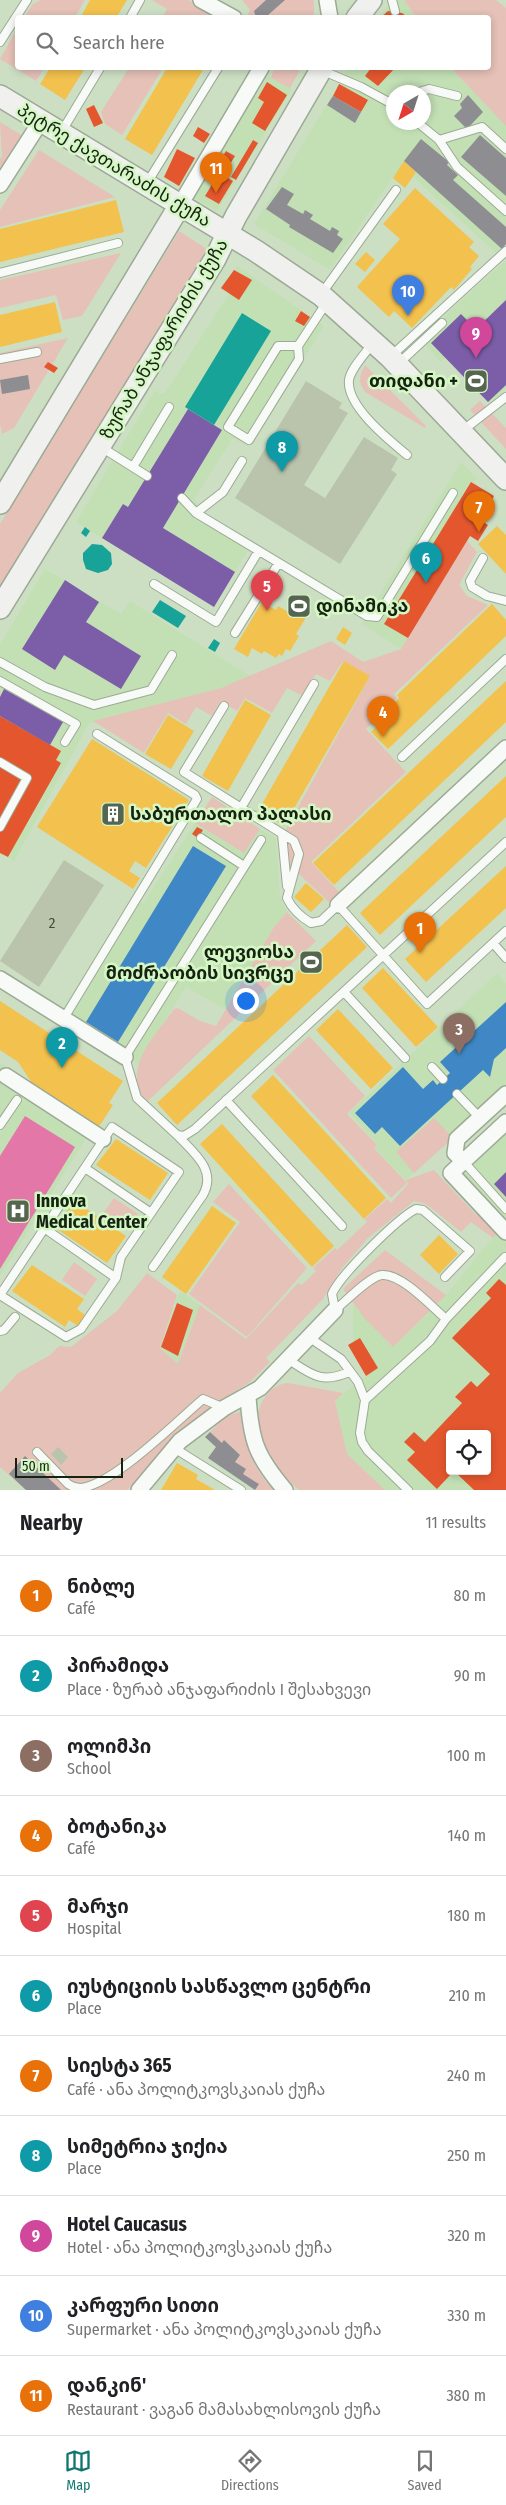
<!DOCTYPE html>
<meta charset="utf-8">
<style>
body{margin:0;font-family:"Fira Sans Condensed","Noto Sans Georgian",sans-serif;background:#f6f6f6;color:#202124}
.controls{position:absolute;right:15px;bottom:15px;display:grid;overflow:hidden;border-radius:5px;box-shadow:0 2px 8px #0003}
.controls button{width:45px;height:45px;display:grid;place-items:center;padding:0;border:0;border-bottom:1px solid #e0e0e0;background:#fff;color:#202124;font:25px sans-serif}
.compass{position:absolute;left:386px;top:85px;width:45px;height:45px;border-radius:50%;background:#fff;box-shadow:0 2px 8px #0003;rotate:219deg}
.scale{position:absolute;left:15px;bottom:12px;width:108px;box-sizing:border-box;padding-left:5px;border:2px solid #172311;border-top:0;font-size:14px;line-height:18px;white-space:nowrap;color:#172311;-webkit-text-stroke:4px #d5f7c5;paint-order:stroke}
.you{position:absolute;left:245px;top:1000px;width:18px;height:18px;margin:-12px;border:4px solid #fff;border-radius:50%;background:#1a73e8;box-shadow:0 0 0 8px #1a73e833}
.badge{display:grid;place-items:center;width:32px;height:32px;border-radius:50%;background:#0f766e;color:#fff;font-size:16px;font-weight:700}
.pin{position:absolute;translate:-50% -41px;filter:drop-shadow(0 1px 2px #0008)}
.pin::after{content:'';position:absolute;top:26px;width:18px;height:15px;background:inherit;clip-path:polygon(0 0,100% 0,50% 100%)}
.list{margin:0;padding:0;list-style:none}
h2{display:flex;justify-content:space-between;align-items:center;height:65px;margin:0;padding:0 20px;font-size:21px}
h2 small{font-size:16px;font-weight:400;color:#757577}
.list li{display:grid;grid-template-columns:32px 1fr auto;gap:15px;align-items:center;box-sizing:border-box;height:80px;padding:0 20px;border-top:1px solid #e0e0e0}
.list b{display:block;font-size:19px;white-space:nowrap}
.list p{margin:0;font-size:16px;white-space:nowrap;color:#757577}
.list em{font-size:16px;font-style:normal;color:#757577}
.icon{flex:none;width:28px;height:28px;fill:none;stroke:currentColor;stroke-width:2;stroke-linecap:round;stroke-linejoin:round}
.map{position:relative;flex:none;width:506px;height:1490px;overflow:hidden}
.search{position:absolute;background:#fff;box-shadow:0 2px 8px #0003;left:15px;right:15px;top:15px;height:55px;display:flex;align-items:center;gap:12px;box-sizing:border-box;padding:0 18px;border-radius:5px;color:#757577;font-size:19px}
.sheet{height:945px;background:#fff}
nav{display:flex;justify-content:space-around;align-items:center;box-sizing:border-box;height:70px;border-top:1px solid #e0e0e0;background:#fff;font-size:14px;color:#757577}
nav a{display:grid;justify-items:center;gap:2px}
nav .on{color:#0f766e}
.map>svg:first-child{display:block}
.built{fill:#c3e0b5;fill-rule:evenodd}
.green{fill:#e5c1b7}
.homes{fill:#f2c14e}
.shops{fill:#e4572e;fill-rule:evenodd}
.offices{fill:#7b5ea7}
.schools{fill:#3f88c5}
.health{fill:#e377a8}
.public{fill:#17a398}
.industry{fill:#8d8d92}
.building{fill:#bac4ad}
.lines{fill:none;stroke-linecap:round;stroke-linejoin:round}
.lane-casing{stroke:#9caa95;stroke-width:10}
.street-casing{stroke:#9caa95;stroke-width:18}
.secondary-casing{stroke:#9caa95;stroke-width:24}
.lane{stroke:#f7faf6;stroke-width:8}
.street{stroke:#f7faf6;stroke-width:15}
.secondary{stroke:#f0f0ef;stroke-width:21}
.labels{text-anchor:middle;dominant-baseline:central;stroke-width:5;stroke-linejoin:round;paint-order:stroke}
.number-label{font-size:15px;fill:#404b38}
.street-label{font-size:18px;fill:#172311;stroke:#d5f7c5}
.poi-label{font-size:18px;font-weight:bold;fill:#172311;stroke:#d5f7c5;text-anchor:start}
</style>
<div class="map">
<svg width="506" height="1490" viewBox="0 0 506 1490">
<rect width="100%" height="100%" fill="#ccdfc3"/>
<path class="built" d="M391 0H404L416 17 380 18Z
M349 68H451L506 126V250L497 254 413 177 405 187 392 178 330 270 254 224ZM394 92H424V122H394Z
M268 76 292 89 217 211 193 197Z
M506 260V388L490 403 446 358 441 362 419 339Z
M237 266 324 326 249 447 233 438 194 499 208 516 252 543 214 607 76 522 155 390 161 394 165 393 229 294 220 288Z
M461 462 477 478 473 483 494 496 401 649 362 624Z
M45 569 121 614 130 601 250 676 221 688 89 724 14 861 0 853V644Z
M195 823 244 853 260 829 276 838 280 897 287 912 274 927 227 1010 186 987 138 1064 59 1015 132 897 143 904Z
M497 973 506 984V1087L406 1180 375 1148 378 1145 349 1113Z
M0 1063 15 1072 14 1075 87 1137 0 1276Z
M506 1132V1490H385L347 1454 335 1400 366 1376 348 1345 353 1342V1304L393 1347 446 1295 496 1233 470 1208 482 1197 462 1175ZM450 1434H487V1471H450Z
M180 1291 200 1305 178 1364 160 1348Z"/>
<path class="green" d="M41 0H85L75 17H24L33 4Z
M152 0H188L217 17H162L167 9Z
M242 0H314V17H247L250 10Z
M404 0H496L506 8V126L451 68H488V18L416 17Z
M17 28 18 68H44L36 81 0 59Z
M129 68H163L122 135 105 124 101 112Z
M274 68H301L290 88 271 78Z
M0 122 23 136 0 168V158L2 157Z
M39 150 115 197 0 227V210Z
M179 231 207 249 0 587V524Z
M121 253 82 316 63 320 56 295 0 308V280Z
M68 338 14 428 2 434 0 424V353Z
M365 365 426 426 425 428 365 392C358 381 359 376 365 365Z
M480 401 506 428V449L470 410Z
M467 541 477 552 459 585 467 596 488 605 394 694 397 698 366 729 406 772 311 862 342 895 332 905 281 857 279 842 370 676 343 661 330 681 316 674 303 696 287 688 272 713 245 698 237 711 221 701 212 716 196 707 186 724 168 713 144 753 93 721 221 688 331 641 363 662 401 649Z
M212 797 260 829 244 853 195 823Z
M287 912 316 941 147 1102C119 1070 156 1035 174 1009L178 1008 200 1021 216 1026 274 927Z
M309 1036 365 1096 347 1114 377 1145 374 1148 407 1183 391 1198 273 1070Z
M434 1118 453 1138 414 1173 396 1152Z
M434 1170 476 1215 478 1214 497 1233 493 1238 471 1222 461 1232 426 1204 414 1201 368 1238 342 1268 323 1299 266 1358 270 1362 250 1382 225 1398 177 1437 127 1490H26L0 1467V1393L18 1373 50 1355 59 1346 71 1347 117 1311 147 1273 177 1295 160 1348 178 1364 200 1305 246 1339 298 1283 302 1285 316 1271 313 1268 335 1248 337 1250 367 1222 365 1219 387 1199 391 1203 408 1184 406 1180Z
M229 1184 307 1268 247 1337 189 1294 240 1222 213 1202Z
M114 1198 138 1214 126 1231 102 1215Z
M385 1250 446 1295 393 1347 365 1319 343 1289Z
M74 1262 97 1279 85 1296 62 1280Z
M288 1383 343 1393 335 1401 347 1454 385 1490H299C291 1482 279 1475 273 1465 260 1444 250 1419 265 1397 271 1389 278 1384 288 1383Z
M240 1412C244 1441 252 1470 275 1490H255L259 1484 243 1474 235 1462 240 1455 225 1441 222 1443 210 1432 226 1416Z"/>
<path class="homes" d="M90 0H127L116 18H80Z
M50 68H85L65 100 40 84Z
M167 68H204L152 155 125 139Z
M404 161 416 172 405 188 393 178Z
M415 188 474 242 469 247 479 256 470 267 472 269 454 290 451 287 412 328 394 311 389 317 357 287 400 239 383 224Z
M116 200 124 232 0 262V229Z
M366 252 375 260 365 272 355 264Z
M55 302 62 332 0 347V315Z
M497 526 506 535V574L478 544Z
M296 597 308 604 304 611 308 614 296 634 299 636 290 651 286 649 282 656 279 654 276 658 264 651 262 654 252 648 248 657 234 649 262 602 276 610 278 606 288 612Z
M492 604 506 620V636L388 749 371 732 381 722 378 719 399 698 397 695Z
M343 627 352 633 345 645 336 639Z
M344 661 370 676 284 826 258 811Z
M506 681V722L334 885 313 863Z
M245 700 271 715 228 791 202 776Z
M168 715 194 731 171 769 145 754Z
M92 739 189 800 146 868 135 861 129 871 140 878 133 889 37 827Z
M506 776V817L380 935 360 913Z
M506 866V908L426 982 405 959Z
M306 883 324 899 311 912 294 897Z
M347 925 367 947 177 1125 157 1103Z
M383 968 438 1027 416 1047 362 988Z
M0 1001 123 1081 109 1103 113 1105 98 1128 34 1086 18 1062 0 1050Z
M338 1009 393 1068 371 1089 316 1030Z
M273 1075 386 1198 364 1219 251 1096Z
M222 1124 334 1246 312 1267 200 1144Z
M116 1139 168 1173 150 1200 96 1165Z
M75 1201 126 1236 107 1263 54 1227Z
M212 1206 236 1223 186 1294 162 1277Z
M439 1235 458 1254 439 1274 420 1255Z
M32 1265 84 1299 77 1309 85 1315 78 1326 69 1320 65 1327 12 1291Z
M177 1463 198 1475 196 1479 215 1490H161Z"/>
<path class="shops" d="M388 11 402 13 409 18H380Z
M371 68H395L378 86 365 76Z
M267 82 287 95 265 131 252 123 264 102 258 98Z
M339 84 368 100 361 112 333 96Z
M94 105 103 123 94 127 86 109Z
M198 127 210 134 204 143 193 136Z
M253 140 258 143 236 180 231 177Z
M177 149 195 158 179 186 164 177Z
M226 151 235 156 224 174 215 169Z
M219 173 233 181 219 204 205 196Z
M234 270 252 280 239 300 221 288Z
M301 311 310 317 304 326 295 321Z
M48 362 58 368 54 373 44 367Z
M471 482 494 496 480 520 488 525 478 541 470 536 408 638 384 624Z
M0 716 61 751 56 760 61 763 8 857 0 853Z
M197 827 203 830 198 838 192 834Z
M499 1279 506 1285V1490H474L454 1471 437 1489 407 1460 415 1452 404 1442 414 1432 425 1442 462 1403 455 1397 471 1381 477 1387 490 1374 452 1338 491 1298 486 1293ZM450 1434H487V1471H450Z
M177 1303 193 1310 178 1356 161 1347Z
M360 1338 378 1368 366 1376 348 1345Z"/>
<path class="offices" d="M506 300V385L488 402 431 343 461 314 476 329Z
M188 409 222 430 163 528 235 572 214 607 102 538 123 504 128 507Z
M65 580 99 602 86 622 141 656 121 689 64 655 55 670 22 649Z
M4 689 63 722 50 745 0 716V697Z
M506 1172V1197L494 1184Z"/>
<path class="schools" d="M193 846 226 866 118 1042 86 1022Z
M506 1002V1048L494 1059 490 1077 483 1070 400 1146 382 1127 375 1134 355 1113 403 1067 423 1089 433 1080 437 1085 450 1073 440 1062Z"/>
<path class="health" d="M25 1116 75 1147 0 1269V1156Z"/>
<path class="public" d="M242 313 271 331 214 425 185 407Z
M85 527 90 531 86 537 81 533Z
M92 544 102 545 111 553 112 564 108 570 98 573 86 569 83 560V553Z
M160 600 186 616 178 628 152 612Z
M214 639 220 643 215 652 208 648Z"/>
<path class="industry" d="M266 0H285L268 15 271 18H256L254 11Z
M468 95 483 112 467 129 454 116 462 108 460 104Z
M333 96 361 112 355 123 327 105Z
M480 135 506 158V196L461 157Z
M421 139 449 162 447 165 458 175 453 180 506 227V244L502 249 404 161Z
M282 187 294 194 287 205 303 214 305 210 313 215 310 219 330 231 332 227 339 231 337 235 343 239 333 253 289 227 290 225 266 209Z
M28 375 30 389 2 394 0 380Z
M210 1432 222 1443 224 1440 240 1455 235 1462 246 1469 243 1474 259 1484 255 1490 208 1458 216 1447 205 1437Z
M25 1456 61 1490H26L9 1474Z"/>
<path class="building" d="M306 381 342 403 339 408 348 413 304 485 325 498 364 437 398 458 391 470 397 474 340 564 235 498Z
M64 860 104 885 39 987 0 961Z
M58 1447 68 1457 61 1465 51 1454Z"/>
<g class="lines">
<g class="lane-casing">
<path id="lane" d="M392 0 395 11
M130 18 140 0
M0 42 27 0
M321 70 361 87 394 105
M419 92 429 89 457 96
M417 122 439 140 457 167 506 211
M62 131 100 68
M439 140 482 127 506 149
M147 183 218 68
M0 273 118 243
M322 293 396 190
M372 344C365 354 351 368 349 380 346 406 389 440 407 455
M298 346H278L228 427 249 440 299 359 298 346 327 302
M390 357 506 251
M0 359 37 352
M398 364 442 323
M462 431 506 397
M101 447 147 476
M133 467 169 407
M182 498 196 513 367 616 377 617 453 493
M196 513 223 492 242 461
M483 558 470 581 472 587 487 596 506 601
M154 584 216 622 258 552
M235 633 278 564
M0 662 45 687 94 705 151 690 172 655
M0 681 76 724 65 742
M224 706 184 772 294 841 299 854 287 898C292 909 301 917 311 923L321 921 338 905 427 1004 506 931
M402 757 506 659
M0 762 27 778 0 827
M241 808 314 684
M282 834 287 886
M201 838 244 866
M261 840 125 1057 137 1098 177 1135 184 1136 195 1129 506 842
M493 943 506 958
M344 992 405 1058
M64 1018 197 799 195 795 97 734
M432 1067 443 1079
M457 1094 480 1118
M226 1100 342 1226
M0 1125 17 1100
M464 1162 506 1209
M85 1168 151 1213
M44 1228 116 1278
M153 1267 203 1195C217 1170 194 1153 177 1135
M445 1277 470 1251 423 1210 416 1209C398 1218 340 1275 332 1294L335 1310C345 1302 370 1276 382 1275 401 1273 432 1307 446 1319
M0 1295 112 1127 179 1172 121 1257 116 1278 81 1329 66 1337 0 1295
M0 1331 4 1330 15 1317
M310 1338 341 1359 358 1382 365 1400 360 1433 362 1442 368 1451 408 1490
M289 1360C312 1375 322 1384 349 1372
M365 1400 430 1341 446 1319 505 1257
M174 1448 241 1490
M37 1452 68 1484C74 1488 80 1489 86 1487 120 1478 175 1423 203 1399L224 1408"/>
</g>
<g class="street-casing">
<path id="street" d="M201 0 234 18
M327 0 330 18
M0 185 41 121
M180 205 261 68
M338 905 506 748
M0 979 125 1057
M6 1076 103 1139
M506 1122 451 1173 506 1232
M464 1162 455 1153 457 1139 506 1094
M248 1397C251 1441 256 1456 285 1490
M139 1490 180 1441 224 1408 260 1388 335 1310"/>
</g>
<g class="secondary-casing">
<path id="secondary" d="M357 18 371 0
M0 96 256 251 321 295 390 357 506 479
M0 503 180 205
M0 608 215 259 236 216 322 68"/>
</g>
<use href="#lane" class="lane"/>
<use href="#street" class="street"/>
<use href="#secondary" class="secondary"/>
</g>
<defs>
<g id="stadium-square" transform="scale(1.25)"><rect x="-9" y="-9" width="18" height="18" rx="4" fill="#56654f" stroke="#d5f7c5"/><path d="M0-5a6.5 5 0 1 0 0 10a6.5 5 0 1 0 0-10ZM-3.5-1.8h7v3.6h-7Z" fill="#fff"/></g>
<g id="building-square" transform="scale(1.25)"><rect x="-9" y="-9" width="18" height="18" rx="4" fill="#56654f" stroke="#d5f7c5"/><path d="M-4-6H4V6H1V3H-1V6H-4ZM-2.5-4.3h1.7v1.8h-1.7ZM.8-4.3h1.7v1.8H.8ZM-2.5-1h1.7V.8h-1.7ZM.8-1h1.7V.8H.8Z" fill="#fff"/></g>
<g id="hospital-square" transform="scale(1.25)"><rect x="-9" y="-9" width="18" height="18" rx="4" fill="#56654f" stroke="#d5f7c5"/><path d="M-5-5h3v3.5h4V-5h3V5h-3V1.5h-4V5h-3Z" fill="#fff"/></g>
</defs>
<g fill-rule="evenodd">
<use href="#stadium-square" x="476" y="381"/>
<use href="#stadium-square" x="299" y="606"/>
<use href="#building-square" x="113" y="814"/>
<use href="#stadium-square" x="311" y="962"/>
<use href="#hospital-square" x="18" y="1211"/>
</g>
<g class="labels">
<g class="number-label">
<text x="52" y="923">2</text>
</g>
<g class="street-label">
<text transform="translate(114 165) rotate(31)">პეტრე ქავთარაძის ქუჩა</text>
<text transform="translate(164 339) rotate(-59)">ზურაბ ანჯაფარიძის ქუჩა</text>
</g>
<g class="poi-label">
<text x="458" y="381" text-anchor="end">თიდანი +</text>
<text x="316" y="606">დინამიკა</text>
<text x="130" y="814">საბურთალო პალასი</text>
<text x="294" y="952" text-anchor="end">ლევიოსა<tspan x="294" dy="21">მოძრაობის სივრცე</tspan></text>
<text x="36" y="1201">Innova<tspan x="36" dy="21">Medical Center</tspan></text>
</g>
</g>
</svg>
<div class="controls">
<button><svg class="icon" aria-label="locate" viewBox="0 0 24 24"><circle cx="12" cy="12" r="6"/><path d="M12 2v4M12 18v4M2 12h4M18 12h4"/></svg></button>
</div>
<svg class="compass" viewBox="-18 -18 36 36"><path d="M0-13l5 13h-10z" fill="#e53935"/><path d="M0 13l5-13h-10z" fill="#757577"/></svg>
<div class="scale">50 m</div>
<div class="you"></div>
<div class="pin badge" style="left:420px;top:953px;background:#e8710a">1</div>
<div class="pin badge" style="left:62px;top:1068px;background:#0f9aa8">2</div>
<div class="pin badge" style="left:459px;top:1054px;background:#8d6e63">3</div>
<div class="pin badge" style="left:383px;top:737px;background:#e8710a">4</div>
<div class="pin badge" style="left:267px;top:611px;background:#e0444e">5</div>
<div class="pin badge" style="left:426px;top:583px;background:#0f9aa8">6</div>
<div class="pin badge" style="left:479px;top:532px;background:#e8710a">7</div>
<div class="pin badge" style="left:282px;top:472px;background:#0f9aa8">8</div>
<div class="pin badge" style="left:476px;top:358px;background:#d1479c">9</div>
<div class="pin badge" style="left:408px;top:316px;background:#3f7fe0">10</div>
<div class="pin badge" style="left:216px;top:193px;background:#e8710a">11</div>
<div class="search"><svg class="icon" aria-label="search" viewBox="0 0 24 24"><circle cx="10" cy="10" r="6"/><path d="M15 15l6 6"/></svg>Search here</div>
</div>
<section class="sheet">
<h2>Nearby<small>11 results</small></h2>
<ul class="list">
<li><span class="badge" style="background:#e8710a">1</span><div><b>ნიბლე</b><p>Café</p></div><em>80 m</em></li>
<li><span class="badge" style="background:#0f9aa8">2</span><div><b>პირამიდა</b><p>Place · ზურაბ ანჯაფარიძის I შესახვევი</p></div><em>90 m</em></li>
<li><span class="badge" style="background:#8d6e63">3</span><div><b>ოლიმპი</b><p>School</p></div><em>100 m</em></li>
<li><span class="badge" style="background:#e8710a">4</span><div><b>ბოტანიკა</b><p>Café</p></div><em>140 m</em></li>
<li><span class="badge" style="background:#e0444e">5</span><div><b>მარჯი</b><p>Hospital</p></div><em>180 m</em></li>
<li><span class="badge" style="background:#0f9aa8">6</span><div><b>იუსტიციის სასწავლო ცენტრი</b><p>Place</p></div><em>210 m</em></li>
<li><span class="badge" style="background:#e8710a">7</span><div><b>სიესტა 365</b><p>Café · ანა პოლიტკოვსკაიას ქუჩა</p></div><em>240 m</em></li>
<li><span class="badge" style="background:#0f9aa8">8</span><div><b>სიმეტრია ჯიქია</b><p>Place</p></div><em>250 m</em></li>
<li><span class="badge" style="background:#d1479c">9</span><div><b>Hotel Caucasus</b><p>Hotel · ანა პოლიტკოვსკაიას ქუჩა</p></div><em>320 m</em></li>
<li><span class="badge" style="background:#3f7fe0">10</span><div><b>კარფური სითი</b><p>Supermarket · ანა პოლიტკოვსკაიას ქუჩა</p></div><em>330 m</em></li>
<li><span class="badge" style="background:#e8710a">11</span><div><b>დანკინ'</b><p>Restaurant · ვაგან მამასახლისოვის ქუჩა</p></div><em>380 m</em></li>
</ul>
</section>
<nav>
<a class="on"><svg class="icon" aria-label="map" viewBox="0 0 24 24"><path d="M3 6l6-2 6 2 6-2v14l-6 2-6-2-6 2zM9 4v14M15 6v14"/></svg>Map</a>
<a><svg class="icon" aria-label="directions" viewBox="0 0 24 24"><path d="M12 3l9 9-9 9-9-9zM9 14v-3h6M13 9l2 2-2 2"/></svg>Directions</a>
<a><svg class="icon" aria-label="saved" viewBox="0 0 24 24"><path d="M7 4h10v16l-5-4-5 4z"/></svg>Saved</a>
</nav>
